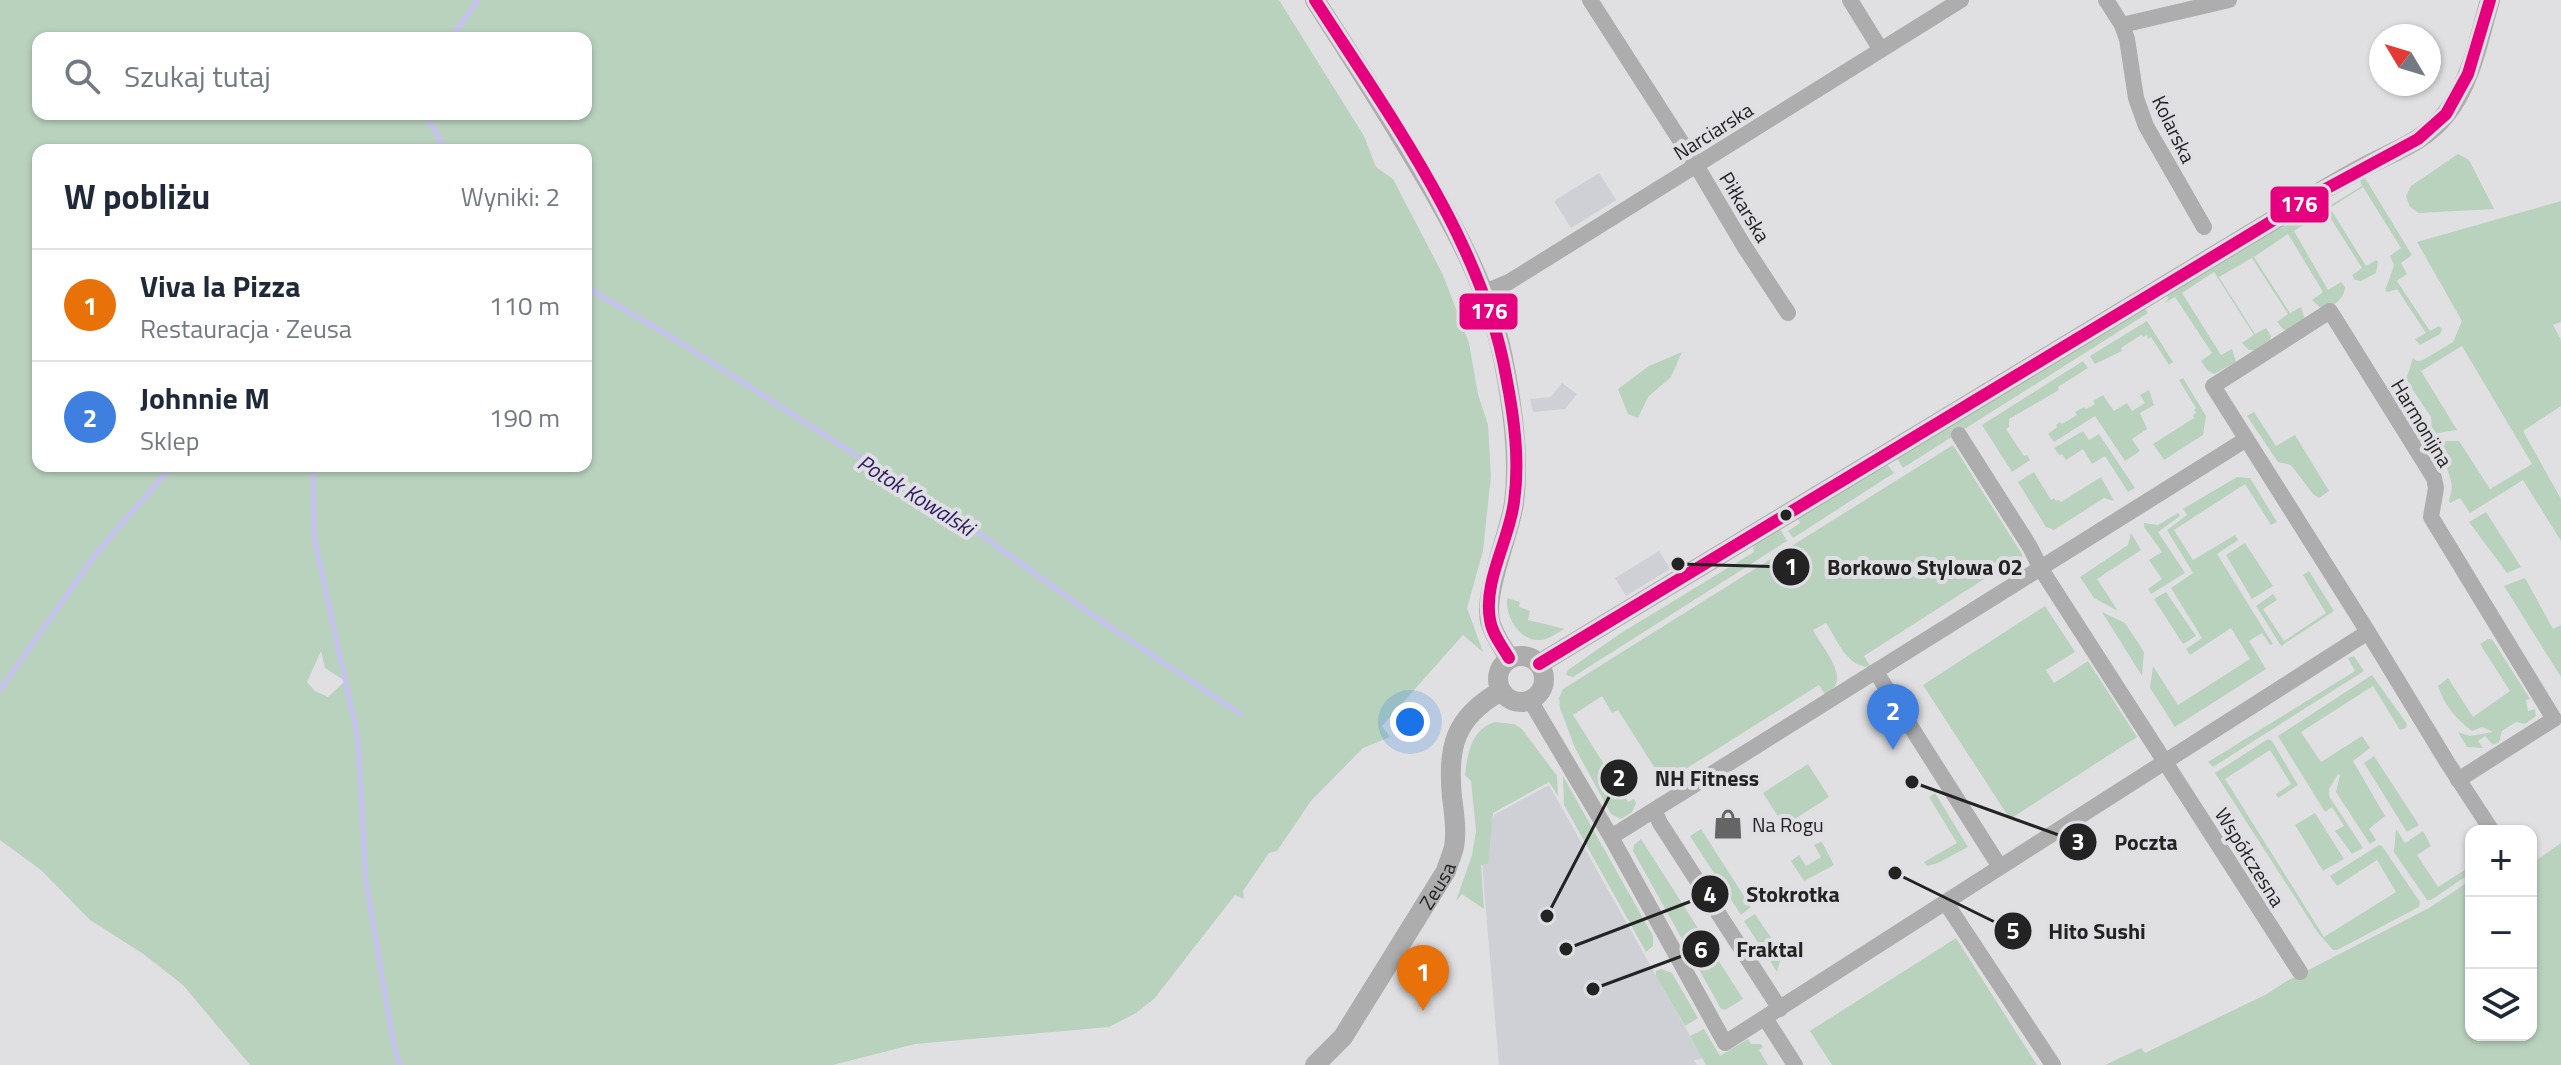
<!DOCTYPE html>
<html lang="pl">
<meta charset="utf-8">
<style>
body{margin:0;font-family:"Titillium Web",sans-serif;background:#f2f2f3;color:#1f2937}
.controls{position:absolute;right:24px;bottom:24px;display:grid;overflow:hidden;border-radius:16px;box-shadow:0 2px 6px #0004}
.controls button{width:72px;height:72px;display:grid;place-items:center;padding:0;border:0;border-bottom:2px solid #e0e1e3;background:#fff;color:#1f2937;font:40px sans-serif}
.compass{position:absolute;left:2369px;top:24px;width:72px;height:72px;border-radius:50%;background:#fff;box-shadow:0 2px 6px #0004;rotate:308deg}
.you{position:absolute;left:1410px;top:722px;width:28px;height:28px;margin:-20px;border:6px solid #fff;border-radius:50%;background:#1a73e8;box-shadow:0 0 0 12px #1a73e833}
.badge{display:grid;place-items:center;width:52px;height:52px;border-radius:50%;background:#656566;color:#fff;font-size:26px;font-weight:700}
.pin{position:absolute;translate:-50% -66px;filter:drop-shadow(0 2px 4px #0008)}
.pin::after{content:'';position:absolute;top:42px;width:28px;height:24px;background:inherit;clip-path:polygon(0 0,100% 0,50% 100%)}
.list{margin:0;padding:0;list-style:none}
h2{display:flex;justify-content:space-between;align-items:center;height:104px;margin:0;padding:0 32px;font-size:34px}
h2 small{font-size:26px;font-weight:400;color:#747a83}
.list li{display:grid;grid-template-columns:52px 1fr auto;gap:24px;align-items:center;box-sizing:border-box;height:112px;padding:0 32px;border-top:2px solid #e0e1e3}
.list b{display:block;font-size:30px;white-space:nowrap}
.list p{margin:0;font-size:26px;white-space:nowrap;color:#747a83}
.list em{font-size:26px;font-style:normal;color:#747a83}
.icon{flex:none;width:44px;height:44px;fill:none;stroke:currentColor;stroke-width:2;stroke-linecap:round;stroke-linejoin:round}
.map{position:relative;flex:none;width:2561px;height:1065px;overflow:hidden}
.search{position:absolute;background:#fff;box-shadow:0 2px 6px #0004;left:32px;top:32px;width:560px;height:88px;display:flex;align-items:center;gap:20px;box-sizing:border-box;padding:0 28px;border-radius:16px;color:#747a83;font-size:30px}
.panel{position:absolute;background:#fff;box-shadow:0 2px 6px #0004;left:32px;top:144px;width:560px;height:328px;border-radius:16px}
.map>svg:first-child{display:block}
.built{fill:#cfcfd6}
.green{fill:#b9d2be;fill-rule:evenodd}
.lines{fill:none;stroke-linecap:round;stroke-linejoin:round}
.stream{stroke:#c5c2ef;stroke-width:5}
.minor{stroke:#acadac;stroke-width:16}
.tertiary{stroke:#acadac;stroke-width:20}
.bus-1-casing{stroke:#dfdfe3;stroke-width:18}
.bus-1{stroke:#e5007d;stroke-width:12}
.bus-dot{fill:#232324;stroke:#dfdfe3;stroke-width:3}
.labels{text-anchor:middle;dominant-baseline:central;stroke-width:8;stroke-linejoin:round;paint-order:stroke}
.street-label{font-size:20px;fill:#232324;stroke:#dfdfe3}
.poi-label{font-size:20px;fill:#232324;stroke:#dfdfe3;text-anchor:start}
.water-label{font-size:22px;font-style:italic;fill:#2d1b63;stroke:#dfdfe3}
.leader{fill:none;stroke:#232324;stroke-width:3}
.callout-dot{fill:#232324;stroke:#dfdfe3;stroke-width:3}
.mark-label{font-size:24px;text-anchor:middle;font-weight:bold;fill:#fff}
.callout-label{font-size:22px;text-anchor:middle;font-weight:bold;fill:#232324;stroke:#dfdfe3;stroke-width:8;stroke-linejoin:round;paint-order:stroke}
.line-badge{stroke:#dfdfe3;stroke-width:3}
.badge-label{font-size:22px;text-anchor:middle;font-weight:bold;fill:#fff}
</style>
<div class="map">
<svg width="2561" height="1065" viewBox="0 0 2561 1065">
<rect width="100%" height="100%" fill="#e0e0e2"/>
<path class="built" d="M1599 173 1616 200 1571 228 1554 201Z
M1562 383 1577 394 1565 409 1533 412 1530 399 1551 397Z
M1659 551 1670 569 1626 596 1615 578Z
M1549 785 1703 1059 1694 1060 1697 1065H1499L1481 851 1494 815Z"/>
<path class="green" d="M0 0H1279L1364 136 1376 167 1393 179 1443 275 1469 343 1478 394 1488 425 1491 476 1483 551 1467 608 1483 652 1463 635 1382 726 1390 737 1363 748 1311 801 1277 851 1269 853 1243 891 1244 899 1235 895 1154 999 1136 1013 1109 1027 915 1044 833 1065H250L183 985 142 953 90 920 41 870 0 840ZM586 38V114H38V38ZM586 150V466H38V150ZM321 651 325 668 345 681 328 697 315 691 307 682Z
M2458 154 2469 160 2494 209 2419 213 2410 207 2406 196 2411 186Z
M2365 178 2412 255 2401 263 2407 274 2397 281 2430 331 2439 326 2442 329 2440 334 2420 345 2415 339 2426 333 2397 289 2388 292 2385 291 2394 265 2390 256 2401 248 2363 187 2330 208 2366 266 2376 260 2378 262 2376 273 2361 281 2355 280 2352 275 2362 268 2326 211 2294 231 2328 290 2341 282 2345 287C2345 299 2332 307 2323 310L2312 300 2323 292 2288 234 2254 257 2290 313 2301 307 2305 319 2288 331 2283 329 2277 322 2288 314 2252 258 2219 277 2255 334 2266 328 2271 336 2270 340 2256 350H2249L2242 343 2254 335 2214 272 2182 293 2221 355 2232 349 2236 362 2214 374 2207 370 2201 361 2212 353 2175 297 2164 303 2168 299 2167 295 2325 200 2329 206 2362 186 2360 180Z
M2561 201V322L2553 325 2561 340V406L2523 431 2561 499V541L2523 480 2470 513 2460 498 2450 503 2449 500C2457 477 2444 475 2447 459L2436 441H2459L2490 489 2532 464 2462 346 2421 371 2457 430 2432 434 2431 417 2406 380 2413 358 2417 361 2423 360 2453 342 2462 321 2417 242Z
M2144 307 2148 313 1903 468 1896 457Z
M2147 321 2173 362 2169 365 2151 337 2148 339 2147 335 2143 337 2141 335 2121 348 2122 351 2095 364 2090 356Z
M1682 352 1671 377 1648 397 1638 418 1628 414 1618 389 1649 366Z
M2083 361 2088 368 2058 387 2059 390 2009 419V427L2006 429 2024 456 2027 455 2030 460 2012 472 1982 425Z
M2183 378 2206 416 2203 435 2164 460 2153 444 2194 418 2193 415 2196 413 2194 410 2196 408 2179 380Z
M2149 390 2154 405 2140 413 2147 429 2132 439 2140 451 2125 461 2095 416 2054 442 2048 434 2057 427 2056 425 2060 422 2062 424 2077 415 2075 412 2084 407 2086 409 2095 404 2093 401 2103 395 2114 411 2127 403 2132 411 2145 403 2140 395Z
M2254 412 2276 446 2295 435 2329 491 2319 498 2313 494 2291 465 2278 462 2247 416Z
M2083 431 2089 440 2099 434 2135 488 2128 492 2105 456 2092 464 2083 449 2066 460 2062 454 2059 455 2054 448Z
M1953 445 2022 554C2023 564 2020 569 2012 574L2006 565 1864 656 1871 667C1847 668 1838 641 1826 623L1813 630C1823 650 1853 678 1826 696L1819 685 1684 770 1681 767 1670 774V778L1663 781 1618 710 1612 713 1602 696 1573 715 1628 802 1634 799 1636 803 1632 812 1621 819 1611 814 1575 748 1560 708 1559 698 1563 689Z
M1886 463 1894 473 1793 538 1788 531 1800 523 1797 517Z
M2034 472 2051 500 2054 498 2056 501 2059 500 2061 502 2101 477 2114 501 2104 498 2054 530 2046 527 2018 482Z
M2237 477 2250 478 2277 522 2271 525 2245 484 2174 530 2193 560 2235 535 2238 540 2217 554 2273 644 2270 645 2262 633 2249 641 2266 669 2175 727 2150 688 2153 666 2178 705 2250 659 2231 628 2190 655 2186 649 2202 638 2171 588 2193 573 2167 530 2187 515 2183 509Z
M2486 512 2521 567 2507 573 2469 522Z
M2178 513 2180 516 2158 532 2185 573 2151 594 2148 589 2162 579 2149 560 2162 552 2144 527V523L2158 525Z
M1779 527 1787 541 1573 677 1566 675 1568 670 1621 633 1754 552 1753 548 1759 540Z
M2131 533 2141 550 2097 579 2118 611 2094 598 2080 577 2128 545Z
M2245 543 2273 586 2252 599 2226 555Z
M2309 571 2334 611 2281 646 2256 606 2273 594 2277 600 2263 609 2284 641 2326 613 2303 575Z
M2525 578 2553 629 2561 625V677L2504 586Z
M2166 592 2196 636 2183 644 2154 599Z
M1507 598 1520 602 1519 607 1530 611 1528 620 1565 629C1558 632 1548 640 1541 640 1519 642 1505 616 1507 598Z
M2045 606 2075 652 2046 670 2054 683 2088 661 2137 737 2010 819 1923 685Z
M2102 612 2125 623 2144 652 2142 676Z
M2488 639H2492L2530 699 2526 700 2528 711 2535 709 2536 716 2525 724 2516 722 2502 731 2499 742 2493 745 2485 736 2478 741 2483 748 2467 747 2458 732 2470 736 2493 732 2482 727 2472 731C2455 718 2445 706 2438 686L2448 678 2473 717 2510 691 2480 644Z
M2354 656 2364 671 2213 767 2208 762 2355 671 2348 658Z
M2372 675 2407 724 2406 728 2400 730 2373 686 2301 732 2321 762 2362 736 2370 748 2353 761 2385 816 2369 829 2376 840 2370 844 2336 792 2340 775 2338 774 2329 789V796L2363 848 2352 854 2335 831 2344 826 2332 807 2325 812 2278 736Z
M1494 722 1514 724 1522 729 1557 776 1558 796 1549 782 1493 813 1488 864 1481 865 1484 909 1462 894 1456 901 1472 855 1476 831 1471 781 1465 775C1468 752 1471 731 1494 722Z
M2268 739 2272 741 2298 785 2278 798 2276 794 2291 784 2270 750 2225 779 2324 937 2396 892 2377 860 2337 886 2330 876 2379 845 2382 846 2420 902 2419 907 2337 950H2333L2318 933 2215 773Z
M2374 756 2419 825 2407 832 2364 763Z
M1808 764 1829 797 1784 826 1763 793Z
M1563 776 1653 936V946L1646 952 1564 805Z
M1935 793 1968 847 1938 863 1927 866 1924 862 1957 843 1929 797Z
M2315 813 2344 859 2323 871 2295 825Z
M1701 829 1751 907 1741 915 1690 836Z
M2396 829 2405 843 2423 831 2431 846 2417 855 2438 887 2471 866V873L2431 900H2427L2394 852Z
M1641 839 1743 999 1725 1010 1721 1009 1633 851 1634 845Z
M1820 842H1822L1834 865 1804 881 1791 861 1799 855 1806 866 1821 857 1814 845Z
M2561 843V1065H2105L2141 1048 2145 1053 2267 994 2285 982 2429 908 2471 880V1035H2531V864Z
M1755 914 1782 954 1777 972 1744 921Z
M1956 938 2037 1065H1832L1810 1031Z
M1661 969 1672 973 1698 1018 1685 1026 1656 976V971Z
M1704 1029 1720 1056 1748 1039 1751 1044H1761L1763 1047 1759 1050 1768 1065H1706L1690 1036Z"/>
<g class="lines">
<path class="stream" d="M451 38 478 0
M429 114 428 118 445 150
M586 287 675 339 987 539 1091 614 1240 714
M313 466 314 537 358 739 366 882 393 1041 400 1065
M0 690 95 555 172 466"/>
<path class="minor" d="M1590 0 1696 165 1744 246 1788 313
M1850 0 1881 50
M2106 0 2122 25 2127 39 2136 98 2146 126 2204 227
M2122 25 2229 0
M1485 292 1509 282 1961 0
M1959 435 2030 547 2041 569 2300 972
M1876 672 2000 867
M1530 700 1611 837 1725 1043 2368 632
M2458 780 2554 719 2431 517 2436 488 2434 478 2330 311 2213 386 2368 632 2447 762 2492 831
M1655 812 1660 823 1780 1009
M1611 837 2245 440
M1946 903 2053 1065
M1765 1018 1795 1065"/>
<g class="tertiary">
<path d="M1315 0C1351 56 1387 112 1421 170 1456 229 1489 290 1503 358 1512 404 1520 456 1514 503 1509 536 1484 590 1490 621 1493 634 1502 646 1509 658"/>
<circle cx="1521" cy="679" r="23"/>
<path d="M1539 664 2247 236C2286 213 2324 188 2364 167 2394 151 2424 142 2446 114 2471 83 2479 38 2490 0"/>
<path id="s1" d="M1315 1065 1343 1037 1446 871C1448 864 1452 855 1454 847 1457 831 1454 813 1452 797 1447 746 1455 717 1501 691"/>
</g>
<g class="bus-1-casing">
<path id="bus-1" d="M1315 0C1387 112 1483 243 1506 376 1514 417 1520 460 1514 502 1509 541 1483 581 1490 620 1492 634 1502 646 1509 658
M1539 664 2320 192 2418 139 2446 114 2468 74 2490 0"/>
</g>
<use href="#bus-1" class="bus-1"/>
</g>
<defs>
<g id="shop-bare" transform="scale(2.4)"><path d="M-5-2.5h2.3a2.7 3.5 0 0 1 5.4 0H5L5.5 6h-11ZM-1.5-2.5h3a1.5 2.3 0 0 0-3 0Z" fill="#656566" stroke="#dfdfe3" stroke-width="2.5" paint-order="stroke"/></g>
</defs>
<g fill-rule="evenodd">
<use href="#shop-bare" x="1728" y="824"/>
</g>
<circle class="bus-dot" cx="1786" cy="515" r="7"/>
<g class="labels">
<g class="street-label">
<text transform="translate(2174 129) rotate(64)">Kolarska</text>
<text transform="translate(1713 131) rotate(-32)">Narciarska</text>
<text transform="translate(1745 207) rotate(59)">Piłkarska</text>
<text transform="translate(2422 423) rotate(59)">Harmonijna</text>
<text transform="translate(2250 857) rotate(58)">Współczesna</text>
<text stroke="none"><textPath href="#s1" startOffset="218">Zeusa</textPath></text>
</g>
<g class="poi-label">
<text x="1752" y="824">Na Rogu</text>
</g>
<g class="water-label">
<text transform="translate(916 495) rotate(32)">Potok Kowalski</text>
</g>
</g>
<path class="leader" d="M1678 564L1791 567M1547 916L1619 778M1912 782L2078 842M1566 949L1710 894M1895 873L2013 931M1593 989L1701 949"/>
<g class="callout-dot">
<circle cx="1678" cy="564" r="8"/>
<circle cx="1547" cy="916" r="8"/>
<circle cx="1912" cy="782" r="8"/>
<circle cx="1566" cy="949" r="8"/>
<circle cx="1895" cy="873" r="8"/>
<circle cx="1593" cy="989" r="8"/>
<circle cx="1791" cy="567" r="20"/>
<circle cx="1619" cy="778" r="20"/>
<circle cx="2078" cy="842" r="20"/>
<circle cx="1710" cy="894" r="20"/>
<circle cx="2013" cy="931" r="20"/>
<circle cx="1701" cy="949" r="20"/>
</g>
<g class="mark-label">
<text x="1791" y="575">1</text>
<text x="1619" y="786">2</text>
<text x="2078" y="850">3</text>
<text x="1710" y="903">4</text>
<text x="2013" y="939">5</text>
<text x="1701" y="958">6</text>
</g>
<g class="callout-label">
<text x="1925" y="575">Borkowo Stylowa 02</text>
<text x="1707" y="786">NH Fitness</text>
<text x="2146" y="850">Poczta</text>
<text x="1793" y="902">Stokrotka</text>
<text x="2097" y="939">Hito Sushi</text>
<text x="1770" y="957">Fraktal</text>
</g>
<g class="line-badge">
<rect x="2269" y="185" width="61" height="39" rx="8" fill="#e5007d"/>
<rect x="1458" y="292" width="61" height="39" rx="8" fill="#e5007d"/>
</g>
<g class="badge-label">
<text x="2299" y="212">176</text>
<text x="1489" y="319">176</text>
</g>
</svg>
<div class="controls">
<button>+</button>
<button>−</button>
<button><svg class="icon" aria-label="layers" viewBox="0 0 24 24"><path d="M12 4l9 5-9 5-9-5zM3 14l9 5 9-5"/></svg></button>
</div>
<svg class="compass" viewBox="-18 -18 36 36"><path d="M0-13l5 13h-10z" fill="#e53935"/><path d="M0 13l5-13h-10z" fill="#747a83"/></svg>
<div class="you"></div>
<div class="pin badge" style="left:1423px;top:1011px;background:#e8710a">1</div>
<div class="pin badge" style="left:1893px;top:750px;background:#3f7fe0">2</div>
<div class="search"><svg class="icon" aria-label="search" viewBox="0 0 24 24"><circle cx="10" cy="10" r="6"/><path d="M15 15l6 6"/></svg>Szukaj tutaj</div>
<section class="panel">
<h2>W pobliżu<small>Wyniki: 2</small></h2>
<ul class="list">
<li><span class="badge" style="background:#e8710a">1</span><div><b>Viva la Pizza</b><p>Restauracja · Zeusa</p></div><em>110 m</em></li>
<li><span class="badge" style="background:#3f7fe0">2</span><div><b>Johnnie M</b><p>Sklep</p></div><em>190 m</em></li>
</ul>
</section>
</div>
